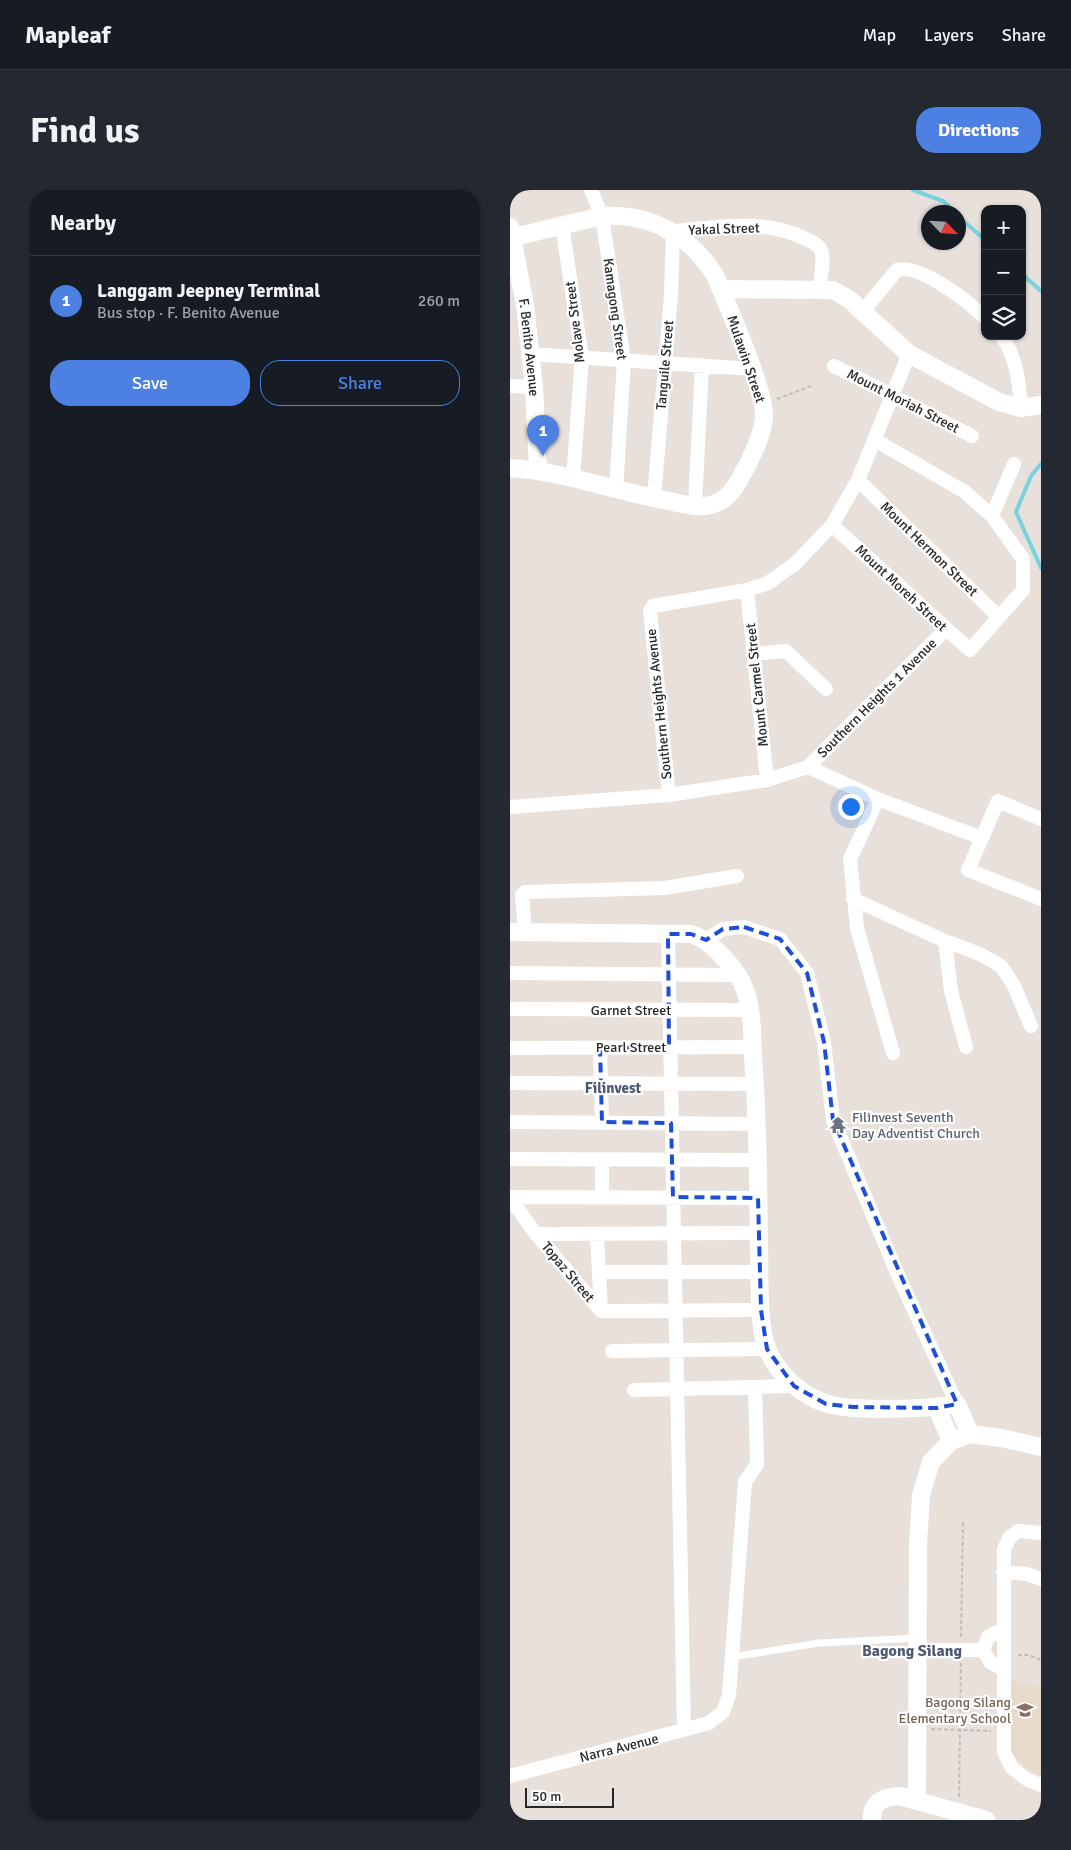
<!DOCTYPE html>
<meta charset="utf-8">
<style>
body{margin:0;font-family:Signika,sans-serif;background:#242831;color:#f1f3f6}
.controls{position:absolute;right:15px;top:15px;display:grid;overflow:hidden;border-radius:10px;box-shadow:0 1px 4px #0004}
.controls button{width:45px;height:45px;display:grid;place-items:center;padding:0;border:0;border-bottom:1px solid #363941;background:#171b24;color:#f1f3f6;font:25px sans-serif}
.compass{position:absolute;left:411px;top:15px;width:45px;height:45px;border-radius:50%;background:#171b24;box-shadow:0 1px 4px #0004;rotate:115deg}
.scale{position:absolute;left:15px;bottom:12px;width:89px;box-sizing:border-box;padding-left:5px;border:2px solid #272727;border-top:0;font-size:14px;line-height:18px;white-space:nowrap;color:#272727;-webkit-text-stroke:4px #fff;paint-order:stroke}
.you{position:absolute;left:340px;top:616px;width:18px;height:18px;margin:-12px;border:4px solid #fff;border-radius:50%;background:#1a73e8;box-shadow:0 0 0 8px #1a73e833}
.badge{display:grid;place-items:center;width:32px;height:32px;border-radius:50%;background:#4d80e3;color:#fff;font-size:16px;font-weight:700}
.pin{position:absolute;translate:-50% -41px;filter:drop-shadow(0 1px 2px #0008)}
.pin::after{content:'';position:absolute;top:26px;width:18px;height:15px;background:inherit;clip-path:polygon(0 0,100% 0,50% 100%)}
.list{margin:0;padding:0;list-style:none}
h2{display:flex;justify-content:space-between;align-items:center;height:65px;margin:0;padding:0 20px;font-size:21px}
h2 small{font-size:16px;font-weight:400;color:#9ea1a6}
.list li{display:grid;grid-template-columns:32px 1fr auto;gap:15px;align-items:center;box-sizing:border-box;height:90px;padding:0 20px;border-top:1px solid #363941}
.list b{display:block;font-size:19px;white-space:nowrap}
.list p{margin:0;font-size:16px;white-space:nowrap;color:#9ea1a6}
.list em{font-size:16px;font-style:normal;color:#9ea1a6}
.actions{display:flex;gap:10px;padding:15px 20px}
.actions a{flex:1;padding:11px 0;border:1px solid #4d80e3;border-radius:20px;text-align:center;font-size:18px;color:#4d80e3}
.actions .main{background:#4d80e3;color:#fff}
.icon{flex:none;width:28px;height:28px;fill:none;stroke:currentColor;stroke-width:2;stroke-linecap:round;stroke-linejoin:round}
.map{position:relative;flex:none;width:531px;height:1630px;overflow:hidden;border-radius:20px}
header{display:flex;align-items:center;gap:30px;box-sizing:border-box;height:70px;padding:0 25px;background:#171b24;border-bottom:1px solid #363941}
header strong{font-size:24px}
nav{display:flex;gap:28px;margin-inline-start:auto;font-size:18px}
.intro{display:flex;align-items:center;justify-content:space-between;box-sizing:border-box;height:120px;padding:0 30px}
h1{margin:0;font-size:35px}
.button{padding:12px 22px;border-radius:20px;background:#4d80e3;color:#fff;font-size:18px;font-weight:700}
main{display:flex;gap:30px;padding:0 30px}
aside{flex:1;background:#171b24;border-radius:20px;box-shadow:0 1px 4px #0004}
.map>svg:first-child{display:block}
.education{fill:#e8dacb}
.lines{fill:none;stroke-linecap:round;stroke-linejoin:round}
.stream{stroke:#79d3de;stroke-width:4}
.path{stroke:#bebebe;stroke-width:2;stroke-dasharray:4 2.5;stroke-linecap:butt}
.service{stroke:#fff;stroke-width:7}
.minor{stroke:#fff;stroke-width:14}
.tertiary{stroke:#fff;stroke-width:18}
.marked{fill:none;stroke:#1d4ed8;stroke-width:4;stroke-dasharray:10 6;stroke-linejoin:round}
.labels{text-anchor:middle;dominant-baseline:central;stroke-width:4.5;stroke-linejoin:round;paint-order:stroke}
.street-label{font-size:14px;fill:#272727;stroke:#fff}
.worship-label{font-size:14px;fill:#5b616d;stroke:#fff;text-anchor:start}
.education-label{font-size:14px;fill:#785e54;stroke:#fff;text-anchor:end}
.neighbourhood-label{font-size:15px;font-weight:bold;fill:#4e5a72;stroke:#fff}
.quarter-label{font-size:16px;font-weight:bold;fill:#4e5a72;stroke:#fff}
</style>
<header>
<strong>Mapleaf</strong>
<nav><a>Map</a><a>Layers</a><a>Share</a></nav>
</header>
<div class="intro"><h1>Find us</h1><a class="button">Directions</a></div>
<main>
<aside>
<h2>Nearby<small></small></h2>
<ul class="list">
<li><span class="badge">1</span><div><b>Langgam Jeepney Terminal</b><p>Bus stop · F. Benito Avenue</p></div><em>260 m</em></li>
</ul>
<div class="actions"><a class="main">Save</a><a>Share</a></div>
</aside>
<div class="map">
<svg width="531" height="1630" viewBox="0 0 531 1630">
<rect width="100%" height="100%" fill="#e8e0da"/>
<path class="education" d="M502 1490 531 1498V1586L503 1567 498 1542Z"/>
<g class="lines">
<path class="stream" d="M403 0 433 11 445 22
M448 26 475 50
M512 84 531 101
M531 274 521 286 506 322 531 378"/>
<path class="path" d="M267 209 301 196
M451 1447 453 1330
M508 1465H519L531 1470
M421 1539 481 1541
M449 1607 451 1471"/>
<path class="service" d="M222 1467 309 1453 408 1448"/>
<path class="minor" d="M81 0 92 26 114 171 106 300
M52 35 72 167 63 289
M353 121 387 80C409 73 458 111 475 128
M491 146C507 166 509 193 511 218
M21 164 242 179
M324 176 462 246
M0 196 24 197
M348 290 489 427
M144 308 161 105 163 41C208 37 254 28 296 49 301 51 308 54 311 60 315 69 310 88 310 98
M185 316 192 175
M482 326 504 274
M322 335 460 460 513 400V369L482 326 455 302 365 250
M237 400 257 590
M244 464 276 461 316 499
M298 577 436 439
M159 605 257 590 298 577 368 609 472 648
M368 609 340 669 347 738 383 863
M0 617 159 605 140 421 143 416 237 400 258 393 286 373 322 335 348 290 399 164
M531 629 488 611 458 680 531 709
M343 709 435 751 470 764 491 776 504 796 521 836
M15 742 12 705 15 702 155 698 227 686
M158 744 174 1540
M196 750 213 739 234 737 270 749 297 783 314 852 323 930 388 1085 447 1214
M435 751 441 801 456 857
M0 783 226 785
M0 819 241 820
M0 858 243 857
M90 858 92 932
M0 893 245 894
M0 932 246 934
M0 969 247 970
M0 1007 248 1008
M92 1007V970
M0 1008 26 1044 91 1121 251 1120
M26 1044 249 1043
M87 1045 91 1121
M89 1082H250
M102 1161 257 1159
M124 1200 284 1196
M531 1343 508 1341 500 1347 494 1359V1562L502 1578 518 1590 531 1595
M493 1382 517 1384 531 1389
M409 1460H473
M493 1479 480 1472 473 1460 478 1447 493 1439
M0 1586 199 1533 213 1522 219 1505 235 1292 247 1274 245 1197"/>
<g class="tertiary">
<path id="s1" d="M0 37 15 115 24 197 28 280"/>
<path d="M211 99 323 100 340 110 399 164 489 212 511 218 531 215"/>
<path d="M0 278C50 281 99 299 148 309 161 311 173 315 186 316 209 318 222 305 232 285 241 269 252 247 254 228 257 204 216 112 205 85 179 45 141 23 92 26L4 47"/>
<path d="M0 742 181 744C201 750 228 780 235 800 243 822 242 844 243 867 248 928 248 990 249 1052 250 1081 247 1136 258 1161 269 1185 291 1205 315 1213 339 1222 421 1219 447 1214L460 1244"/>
<path d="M427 1218 441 1251"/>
<path d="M407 1609 408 1355 411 1305 421 1272 441 1251 460 1244 491 1248 531 1257"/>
<path d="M362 1630C361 1612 373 1607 389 1606L476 1630"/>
</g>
</g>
<path class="marked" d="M234 737 270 749 297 783 314 852 323 930 447 1214 427 1218 343 1217 316 1214 284 1196 257 1159 251 1120 248 1008 163 1007 161 933 92 932 90 858 159 857 158 744H181L196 750 213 739Z"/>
<defs>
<g id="temple-bare" transform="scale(1.35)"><path d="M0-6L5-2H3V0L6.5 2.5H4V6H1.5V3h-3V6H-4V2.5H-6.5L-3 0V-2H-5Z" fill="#6b7280" stroke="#fff" stroke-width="2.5" paint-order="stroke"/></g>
<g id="school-bare" transform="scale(1.35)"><path d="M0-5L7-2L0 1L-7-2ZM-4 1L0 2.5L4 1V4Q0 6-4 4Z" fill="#8d6e63" stroke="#fff" stroke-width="2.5" paint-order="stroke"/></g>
</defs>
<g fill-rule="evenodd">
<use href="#temple-bare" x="328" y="935"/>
<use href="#school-bare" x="515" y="1520"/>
</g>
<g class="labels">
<g class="street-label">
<text transform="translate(214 39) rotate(-2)">Yakal Street</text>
<text transform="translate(105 119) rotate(82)">Kamagong Street</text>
<text transform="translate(65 132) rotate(-97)">Molave Street</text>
<text stroke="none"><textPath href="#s1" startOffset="122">F. Benito Avenue</textPath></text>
<text transform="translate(236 169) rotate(71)">Mulawin Street</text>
<text transform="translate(155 175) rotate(-85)">Tanguile Street</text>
<text transform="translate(393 211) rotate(27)">Mount Moriah Street</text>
<text transform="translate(419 359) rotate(44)">Mount Hermon Street</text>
<text transform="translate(391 398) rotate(43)">Mount Moreh Street</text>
<text transform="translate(247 495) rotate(-96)">Mount Carmel Street</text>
<text transform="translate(367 508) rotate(-45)">Southern Heights 1 Avenue</text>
<text transform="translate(149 514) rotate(-96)">Southern Heights Avenue</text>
<text x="121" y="820">Garnet Street</text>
<text x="121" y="857">Pearl Street</text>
<text transform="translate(58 1082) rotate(50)">Topaz Street</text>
<text transform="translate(109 1558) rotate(-14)">Narra Avenue</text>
</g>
<g class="worship-label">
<text x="342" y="927">Filinvest Seventh<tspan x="342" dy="16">Day Adventist Church</tspan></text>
</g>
<g class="education-label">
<text x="501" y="1512">Bagong Silang<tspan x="501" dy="16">Elementary School</tspan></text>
</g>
<g class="neighbourhood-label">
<text x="103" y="898">Filinvest</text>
</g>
<g class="quarter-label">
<text x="402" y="1461">Bagong Silang</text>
</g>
</g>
</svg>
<div class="controls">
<button>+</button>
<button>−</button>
<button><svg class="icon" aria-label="layers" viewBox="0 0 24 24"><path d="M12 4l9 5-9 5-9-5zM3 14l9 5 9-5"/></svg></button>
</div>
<svg class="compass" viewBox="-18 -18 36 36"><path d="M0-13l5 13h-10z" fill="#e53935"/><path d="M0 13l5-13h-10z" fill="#9ea1a6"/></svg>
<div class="scale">50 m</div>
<div class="you"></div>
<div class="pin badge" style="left:33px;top:266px">1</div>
</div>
</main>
